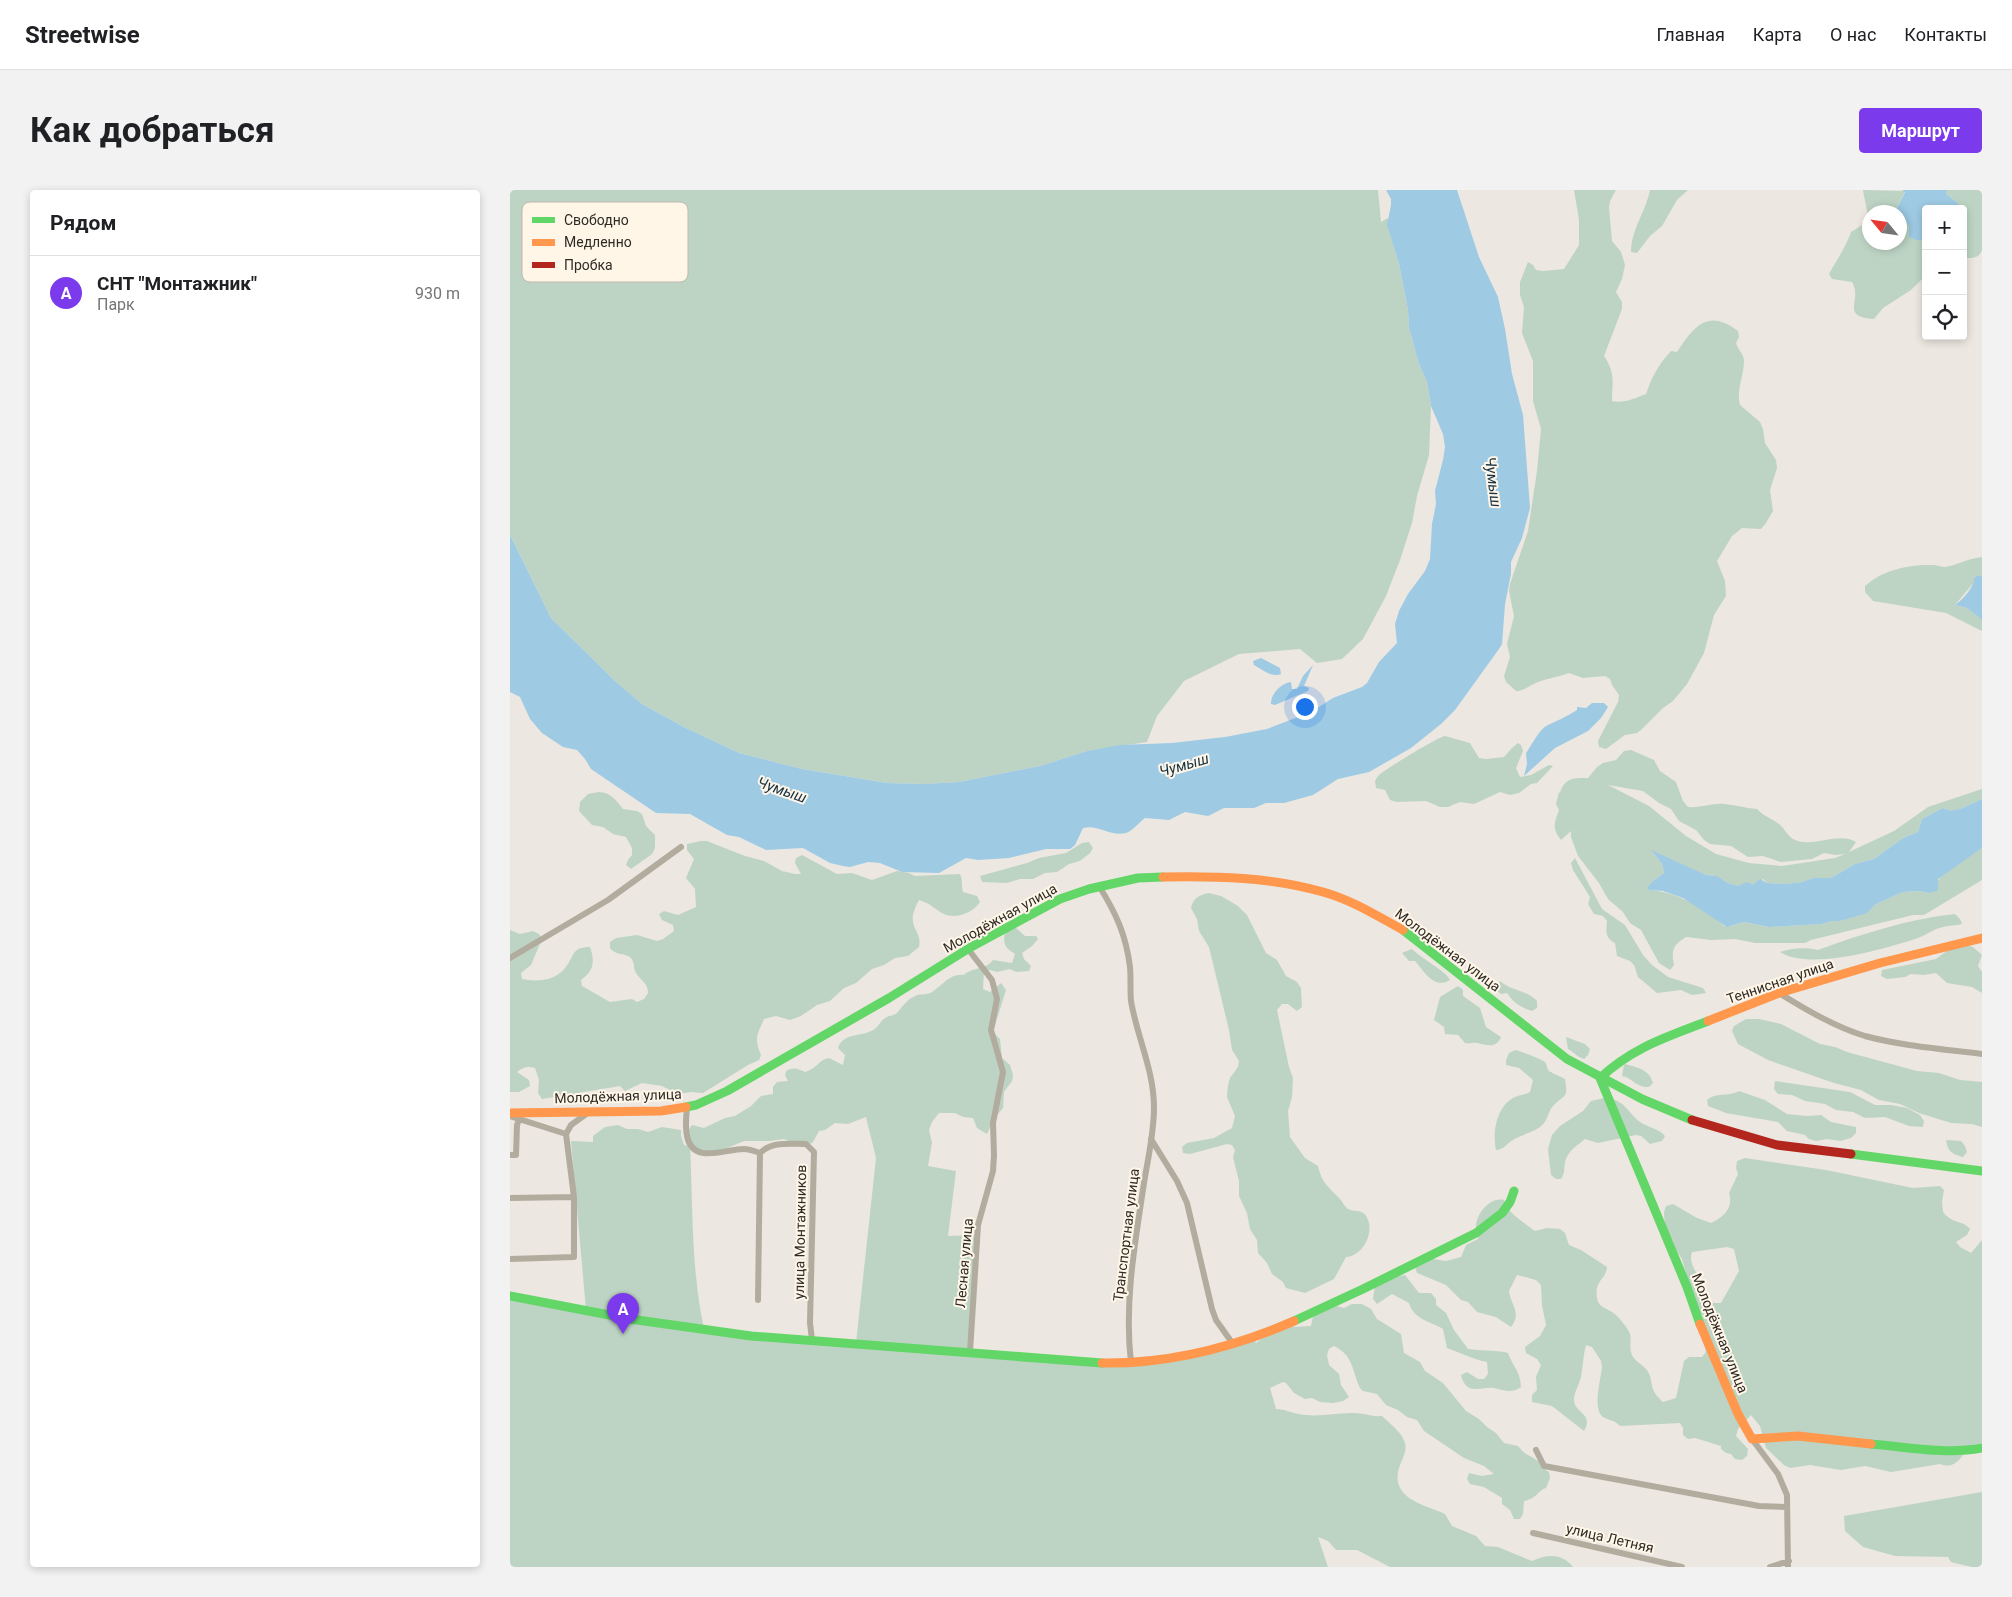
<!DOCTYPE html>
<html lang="ru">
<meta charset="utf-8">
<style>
body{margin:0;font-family:Roboto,sans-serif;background:#f2f2f2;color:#202124}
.controls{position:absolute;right:15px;top:15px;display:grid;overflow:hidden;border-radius:5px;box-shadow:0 2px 8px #0003}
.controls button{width:45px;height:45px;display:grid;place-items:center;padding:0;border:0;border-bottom:1px solid #e0e0e0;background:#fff;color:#202124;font:25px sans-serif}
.compass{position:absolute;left:1352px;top:15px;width:45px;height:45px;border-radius:50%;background:#fff;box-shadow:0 2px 8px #0003;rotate:299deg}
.you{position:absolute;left:794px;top:516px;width:18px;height:18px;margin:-12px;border:4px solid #fff;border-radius:50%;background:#1a73e8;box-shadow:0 0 0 8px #1a73e833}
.badge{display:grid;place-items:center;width:32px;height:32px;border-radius:50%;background:#7c3aed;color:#fff;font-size:16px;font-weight:700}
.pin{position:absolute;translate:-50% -41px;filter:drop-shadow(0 1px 2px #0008)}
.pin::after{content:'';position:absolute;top:26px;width:18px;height:15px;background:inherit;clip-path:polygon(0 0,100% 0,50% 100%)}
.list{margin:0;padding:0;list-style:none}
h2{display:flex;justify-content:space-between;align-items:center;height:65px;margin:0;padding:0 20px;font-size:21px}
h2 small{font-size:16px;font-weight:400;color:#757577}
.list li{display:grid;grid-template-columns:32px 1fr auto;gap:15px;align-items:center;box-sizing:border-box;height:75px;padding:0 20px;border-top:1px solid #e0e0e0}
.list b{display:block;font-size:19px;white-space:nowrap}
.list p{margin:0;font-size:16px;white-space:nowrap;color:#757577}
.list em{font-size:16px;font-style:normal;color:#757577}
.icon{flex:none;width:28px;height:28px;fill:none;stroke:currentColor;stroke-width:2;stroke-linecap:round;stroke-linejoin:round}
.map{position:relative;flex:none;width:1472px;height:1377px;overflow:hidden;border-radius:5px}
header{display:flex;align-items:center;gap:30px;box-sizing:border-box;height:70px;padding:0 25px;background:#fff;border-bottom:1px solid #e0e0e0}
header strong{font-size:24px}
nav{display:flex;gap:28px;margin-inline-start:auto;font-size:18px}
.intro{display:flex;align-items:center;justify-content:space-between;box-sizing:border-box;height:120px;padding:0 30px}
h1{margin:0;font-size:35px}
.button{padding:12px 22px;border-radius:5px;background:#7c3aed;color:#fff;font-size:18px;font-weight:700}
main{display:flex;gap:30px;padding:0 30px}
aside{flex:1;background:#fff;border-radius:5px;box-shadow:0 2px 8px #0003}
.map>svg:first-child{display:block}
.green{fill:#bdd4c4;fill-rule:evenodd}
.water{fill:#9ecae4}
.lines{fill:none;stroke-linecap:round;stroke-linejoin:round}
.street{stroke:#b2ac9f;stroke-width:6}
.fast{stroke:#63d668;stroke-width:9}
.slow{stroke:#ff974d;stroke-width:9}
.jam{stroke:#b3261e;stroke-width:9}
.labels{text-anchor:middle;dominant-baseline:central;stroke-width:4;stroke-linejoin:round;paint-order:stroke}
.street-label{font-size:14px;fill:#2e2b26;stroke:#fff6e8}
.water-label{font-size:15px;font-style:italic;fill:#143244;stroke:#fff6e8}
.key{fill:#fff6e8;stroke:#c0b9ae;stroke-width:1}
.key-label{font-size:14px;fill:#2e2b26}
</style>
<header>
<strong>Streetwise</strong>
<nav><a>Главная</a><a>Карта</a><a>О нас</a><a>Контакты</a></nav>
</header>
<div class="intro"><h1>Как добраться</h1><a class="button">Маршрут</a></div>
<main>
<aside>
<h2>Рядом<small></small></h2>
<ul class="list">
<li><span class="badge">A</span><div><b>СНТ &quot;Монтажник&quot;</b><p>Парк</p></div><em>930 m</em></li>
</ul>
</aside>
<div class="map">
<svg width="1472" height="1377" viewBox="0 0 1472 1377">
<rect width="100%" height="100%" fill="#ece7e0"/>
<path class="green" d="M0 0H868L871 32 878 28 879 41 889 74 898 120 899 138 909 174 917 192 921 216 919 265 907 306 902 333 890 370 876 406 853 449 832 469 807 473 790 459 729 464 674 491 647 526 637 552 577 561 530 576 449 592 413 594 377 593 292 579 229 563 174 537 132 514 106 492 41 428 0 345Z
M1064 0H1106L1100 11 1099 17 1102 51 1111 62 1115 75 1112 89 1106 102 1112 112V119L1094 166C1106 184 1102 191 1102 211 1114 214 1125 208 1136 204 1142 187 1148 175 1161 161L1167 162C1184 136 1198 118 1228 141L1229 147 1226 153C1228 160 1234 164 1234 171 1234 186 1226 200 1230 215L1250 232 1253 239 1255 253 1266 270 1267 278 1260 300 1263 321 1256 333 1251 339 1232 338 1222 346 1207 371 1215 391 1216 406 1204 425 1194 463 1177 494 1163 511 1153 518 1132 539 1127 543 1115 545 1096 559 1089 557 1088 551 1108 512 1109 505 1102 495 1100 489 1095 486 1073 488 1059 483C1049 487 1038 488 1028 492 1020 495 1014 501 1006 501L996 492 994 486 1000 467 997 454 1004 426 999 401 1000 394 1018 341 1027 281 1031 239 1023 211V171L1012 143 1014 117 1010 105V92L1018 72 1023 75 1026 80 1033 81 1054 79 1069 55V30Z
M1140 0H1178L1167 10 1152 36 1140 46 1127 63 1121 62C1121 40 1136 21 1140 0Z
M1353 0 1395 1 1385 22H1360V52H1390V33L1399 35 1412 51 1416 50V85L1401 100 1373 118 1364 129C1329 127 1353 110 1342 92L1322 89 1319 84C1327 69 1335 59 1341 42 1365 29 1356 22 1353 0Z
M1437 0H1472V60C1469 69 1461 68 1453 68V19H1450L1448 13 1436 4Z
M1472 367V386L1465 391 1445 415 1457 418 1472 430V441L1436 423 1363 411 1355 402V396C1372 380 1400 374 1423 375 1427 375 1431 377 1435 377 1444 376 1460 368 1472 367Z
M935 546 960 553 969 568 976 569 994 567 1002 558 1008 553 1011 555 1013 561 1006 578 1010 587 1021 585 1039 575 1043 576 1027 593 1021 594 1009 603 1000 605 990 602 964 614 950 612 938 617H930L916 611 887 612 880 610 875 600 866 598 865 591C867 587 869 584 873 582 879 577 930 546 935 546Z
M1121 560 1144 570 1150 581 1166 592 1173 611 1178 617C1190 618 1204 613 1214 614 1225 615 1235 618 1247 619 1255 627 1261 628 1269 634 1274 638 1278 646 1283 649 1302 659 1328 641 1346 652L1339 662 1384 641 1418 617 1472 599V609C1460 614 1446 625 1433 618L1412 629 1408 642 1393 648 1364 669 1345 674 1321 688H1303L1292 692 1275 694 1257 693 1253 689 1243 695 1237 693 1228 696 1218 693 1207 686 1196 685 1143 663 1152 674 1154 683 1143 691 1140 700C1164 701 1197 719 1214 736H1221L1234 732 1259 737 1312 734 1321 731H1330L1359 721 1366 714 1393 702 1411 701 1418 703 1433 684 1472 658V690L1414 725H1403L1301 750 1295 753H1245L1225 749 1201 750 1176 747C1163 755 1161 760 1164 775L1160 780 1149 773 1131 740 1120 733 1113 722 1098 709 1089 693 1068 666 1061 647V641L1051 650C1042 639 1044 633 1049 620L1046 614 1049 602 1050 603C1055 587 1064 588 1078 588L1087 577 1093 573 1106 570 1114 561ZM1098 595 1133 601 1149 613 1161 619 1169 631 1186 640 1194 650 1200 654 1221 656 1238 667 1253 666 1271 672 1302 669 1314 663 1326 665 1335 664 1325 668 1272 676 1239 673 1206 664 1176 646 1139 616Z
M89 602C100 602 107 611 113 619L127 621 132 624 136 636 145 645V658L142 664 121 679 116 675 118 670 122 665V658L116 647 103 644 93 637 82 635 69 621 70 612 78 604Z
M191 651H197L235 666 254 671 272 681 285 684H291L285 673 286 668 292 665 327 684 342 683 362 690 387 681 399 683 405 686 450 684C453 690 451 695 453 702L467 706 470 712C465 719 460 722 451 725 431 730 427 715 409 710 393 739 413 738 409 757L398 766 385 768 374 775 362 779 346 793 334 798 320 811 307 815 291 826 280 830 266 826 254 829C247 845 244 848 251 865L249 870 238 875 193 903 181 902 168 904 152 896 132 893 115 901 110 896 32 909 28 903 29 890 25 878C18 876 13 877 7 882L19 890 20 896 9 902H0V740L10 744 23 741 29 744 32 749 21 775 11 783 12 789C27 792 45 791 55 778 65 766 61 757 80 757 85 771 84 781 71 790L72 796 100 812 122 809 127 812 134 809 138 803C138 793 131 791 126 783 123 778 125 773 121 768 114 762 108 767 100 758V752L106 748 127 745 147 751 153 749 164 741 163 735 152 730 149 724 154 721 168 725 186 717 185 699 176 688 184 669 177 660V654Z
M579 652 583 658 580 663 570 671 559 674 547 682 535 683 523 689H510L497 693 472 692 470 686 517 673 529 668 556 663 572 653Z
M1065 668 1092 719 1115 735 1133 765 1142 775 1158 787 1193 798 1196 803 1182 805 1171 800 1147 803 1128 787 1124 775 1120 771 1107 766 1105 753C1095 748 1096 742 1097 731L1093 726 1084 724 1078 714 1080 707 1063 680 1061 673Z
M699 703 711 706 728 716 737 725 756 763 767 770 776 786 787 792 791 798 792 817 787 821 778 814H772L767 820 779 877 783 888 782 907 778 921 780 947 795 968 808 976C812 994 819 997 831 1010 833 1013 835 1017 838 1019 844 1022 852 1019 856 1026 866 1041 853 1066 836 1067L824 1089 795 1103 776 1098 773 1092 762 1084 757 1073 748 1063 747 1050 740 1039 737 1023 729 1006V991L723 967 725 960 722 955 717 954 680 964 673 963 672 957 677 953 704 948 722 938 725 926 717 907 718 895 720 888 728 877 729 871 722 860 719 840 699 757 689 741 687 729 681 718C683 708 689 705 699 703Z
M1445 724 1450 729 1452 734C1446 736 1439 735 1433 737 1423 739 1415 746 1405 749 1373 759 1300 781 1270 762 1281 758 1297 757 1308 760 1352 744 1398 729 1445 724Z
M500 738H506L515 746H526L528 749 522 756 512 763 514 769 521 776 519 781 506 782 500 779 487 782 480 780 474 782 473 799 480 802 491 793 496 800 483 842 490 849 492 868 500 875 503 885 502 891 494 902 493 918 484 929 477 944 467 938 463 928 453 927 445 923H429L422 932 419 940 422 953 418 976 446 981 438 1046 470 1045 461 1162 637 1173 744 1149 746 1153 758 1143 779 1135 785 1137 801 1136 803 1126 827 1116 834 1118 842 1114H852L861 1119 867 1129 891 1144 894 1163 910 1172 915 1181 933 1193 956 1221 969 1229 977 1237 986 1243 994 1253 1008 1256C1015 1265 1019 1265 1028 1271 1033 1274 1032 1279 1039 1282L1040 1288 1036 1298C1027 1301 1028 1308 1014 1311L1013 1324 1010 1329H1004L1000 1320 992 1314V1308L974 1297 960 1294 957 1289 959 1283 972 1286 984 1284 974 1276 954 1268 914 1241 907 1230 897 1227 888 1220 876 1215 867 1204 853 1201 850 1198C842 1180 843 1165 824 1156L819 1159 817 1165 819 1175 829 1184 831 1195 839 1207 833 1211 823 1213 810 1212 802 1208 795 1209 784 1203 776 1193 773 1192 760 1198 766 1219C775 1219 781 1223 789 1224 808 1228 827 1222 845 1223 854 1223 862 1227 872 1226 880 1234 892 1242 895 1253 897 1260 893 1268 890 1275 878 1308 912 1314 935 1324L942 1336 966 1346 975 1356 988 1357 1022 1371C1037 1364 1052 1363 1063 1377H880L847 1360H826L818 1351 808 1347 818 1377H0V1106L76 1120 61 951 83 952V946L95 937 108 935 117 939H128L138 942 152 937 171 940V946L174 955 180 956C183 1017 181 1079 194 1139L346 1153 366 968 356 927 338 934 325 933 315 940 309 941 303 952 300 954 283 953 274 949 260 951H234L203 964 190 961 178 951V941L182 935 194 938 215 928 225 926 241 916 251 906 263 904V897L267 892 278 891 275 885 276 881C283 877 287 878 295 882 307 879 308 870 319 868L333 875 335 865 328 858C334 841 354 848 366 838 370 834 372 829 377 827 380 825 384 826 387 823 394 815 396 810 407 805 411 804 417 805 422 802 433 795 440 783 454 785 462 777 476 780 483 770L502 773 505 764C494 757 493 754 495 741Z
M1456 755 1463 757 1472 765 1468 776 1472 782V803L1462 797 1437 793 1426 783 1414 785 1401 784 1395 787 1377 789 1371 786 1372 780 1426 769 1442 757Z
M902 759C913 770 935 780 940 790 924 800 914 781 905 771H899L892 763Z
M990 791C1001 801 1017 800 1027 811V818L1022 821C1010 817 1004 813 997 803L991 804 986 800Z
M948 796 953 800V806L970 818 976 837 991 847C986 859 977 855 967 853 964 852 959 854 955 853L948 845 935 844 934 837 924 830 930 807Z
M1236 829H1249L1271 834 1310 854 1325 857 1337 862 1407 881 1429 883 1450 890 1472 892V937L1462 934 1441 933 1409 923 1390 914 1369 910 1351 900 1324 893 1258 870 1228 854 1222 841 1224 836Z
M1056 847 1075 854 1080 859 1078 865 1074 869C1067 867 1064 862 1058 859Z
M1005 860C1008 860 1033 870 1035 872 1038 876 1036 880 1041 882 1045 885 1050 886 1055 889 1058 909 1056 903 1044 915 1039 919 1038 928 1034 933 1027 942 1012 944 1003 950 996 954 995 959 986 960 982 942 987 915 1005 907 1010 905 1015 905 1020 902L1023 890 1009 878 996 875V870L999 863Z
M1114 874C1127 877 1139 879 1143 893L1139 897C1126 898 1123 888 1112 886Z
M1265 891 1340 902 1365 915H1381L1397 918 1410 925 1414 931 1413 937 1399 936 1375 927 1355 928 1343 922 1326 920 1315 914 1295 911 1282 905 1268 904 1264 899Z
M1229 901 1255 910 1277 924 1297 926 1311 925 1321 932 1346 937V943L1341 948 1330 951 1317 949 1306 951 1299 949 1295 945 1277 941 1268 932 1216 923 1198 916 1197 910C1206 902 1219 907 1229 901Z
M1094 908C1114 908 1118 923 1130 932 1139 938 1148 938 1155 946L1152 951 1140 954 1131 946 1126 945 1088 953 1075 949C1068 955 1059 960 1056 969 1053 977 1056 982 1051 989H1046L1041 985 1038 959 1042 945 1050 936 1073 921 1081 911Z
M1436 950 1451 951 1455 956 1457 962 1453 967C1442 964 1438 962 1436 950Z
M1235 968 1316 980 1403 998 1430 996 1434 1000 1432 1012 1433 1022C1443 1035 1452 1029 1460 1039L1457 1045 1446 1052 1450 1057 1461 1063 1472 1050V1253L1458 1256C1452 1268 1444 1280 1430 1274L1381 1282 1355 1276 1331 1280 1300 1275 1280 1278 1274 1275 1256 1258 1250 1236 1241 1225 1228 1239 1226 1246 1238 1259 1237 1266 1232 1270 1225 1269 1221 1264 1216 1263 1211 1259V1256L1185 1248 1178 1249 1173 1245V1238L1170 1233 1110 1236C1105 1230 1100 1231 1093 1227 1082 1219 1091 1189 1092 1177L1091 1171 1082 1157 1076 1155C1073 1166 1073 1177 1071 1187 1069 1195 1064 1202 1064 1210 1065 1224 1084 1223 1074 1241L1042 1216 1022 1212V1205L1027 1200 1026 1187 1031 1175 1027 1169 1016 1163 1015 1157 1030 1146 1036 1135 1032 1115 1031 1095 1026 1090 1007 1085 999 1101C1001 1116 1012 1123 1001 1137L986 1127 967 1122 958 1112 951 1110 936 1095 907 1083 905 1077 923 1069 936 1071 951 1067 956 1055 968 1049C968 1044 966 1040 966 1036 967 1022 981 1007 994 1010 997 1023 1015 1033 1025 1041L1037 1038 1050 1039 1055 1043 1059 1055 1071 1060 1097 1077C1096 1090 1084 1090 1087 1108 1088 1118 1100 1119 1106 1125 1110 1129 1115 1135 1118 1140 1123 1147 1119 1154 1121 1162 1123 1171 1131 1173 1136 1179 1146 1192 1136 1197 1153 1212L1166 1208 1174 1171 1179 1167H1192L1196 1162 1191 1140 1193 1126 1185 1115 1172 1069 1164 1057 1163 1050 1155 1041 1154 1022 1156 1016 1163 1014 1187 1028 1201 1033C1213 1027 1224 1018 1219 1003L1228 984 1226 978 1227 971ZM1217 1057 1224 1059 1229 1081 1211 1113C1187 1114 1196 1100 1189 1087 1184 1079 1179 1072 1182 1062Z
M895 1085 909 1103H921L926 1109V1115L936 1123 944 1140 958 1159C969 1161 990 1160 998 1163 1004 1179 1010 1180 1011 1197 1002 1204 994 1200 984 1198 972 1196 956 1207 951 1185L957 1182 968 1189H974L978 1184 977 1172C961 1169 952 1163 937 1158L933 1139C920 1131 904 1130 899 1113L882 1104 867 1114 863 1109 865 1096 875 1089Z
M1472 1302V1377H1462L1441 1372 1438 1367 1385 1366 1353 1357 1335 1341 1334 1326Z"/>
<path class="water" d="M876 0H947L969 67 988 107 995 139 1002 184 1013 225 1020 318 1012 348 1001 372V384L995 414 992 454 989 459 945 520 931 534 901 558 859 582 828 589 803 605 774 613H756L744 618H714L698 626 675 622 659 630 635 628C628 633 624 640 616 643 600 647 588 634 573 638L565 655 560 659H536L499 668 468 670 456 668 429 683 392 682 370 673 358 672 340 677 333 676 320 673 293 658 256 660 229 647 217 645 180 624 146 623 81 579 75 569 67 560 53 557 32 543 20 529 10 507 0 502V345L41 428 106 492 132 514 174 537 229 563 292 579 377 593 413 594 449 592 530 576 577 561 610 555 662 553 715 547 757 539 801 522 823 508 852 497 857 493 869 472 887 453 885 434 889 421 898 404 915 381 920 369 922 334 926 314 925 301 933 270 935 257 933 244 921 216 917 192 909 174 899 138 898 120 889 74 877 35 881 15V9Z
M1392 0H1437L1436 4 1448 13 1450 19H1416V50H1406L1399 47V35L1390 33V22H1385L1395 2Z
M1467 386H1472V430L1457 418 1445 415C1453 409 1464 398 1464 388Z
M751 468 770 478 771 484C761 488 752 479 744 475L743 471Z
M803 475 794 496 799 498 798 501 765 515 761 514C761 503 772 493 781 492L782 499H787L793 486Z
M1082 513H1094L1098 517 1091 528 1078 541 1045 558 1014 586 1017 574 1016 563C1022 555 1029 539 1038 535 1047 531 1058 526 1067 520V517L1076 518Z
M1472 609V658L1428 689V698L1427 701 1418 703 1411 701 1393 702 1366 714 1357 723 1330 731H1321L1312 734 1259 737 1234 732 1217 737 1173 708 1153 701 1140 700 1137 698 1143 691 1154 683 1152 674 1141 660 1196 685 1207 686 1218 693 1228 696 1237 692 1243 695 1250 689 1257 693 1275 694 1292 692 1303 688H1321L1345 674 1364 669 1393 648 1408 642 1412 629 1433 618C1445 625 1460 614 1472 609Z"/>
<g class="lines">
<path class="street" d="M589 696C606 723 616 745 620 777 621 788 620 800 621 811 627 847 644 880 644 918 644 943 638 968 634 993 625 1053 614 1113 621 1173
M458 759 482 790 487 809 481 840 493 882 483 933 484 965 483 981 468 1035 460 1162
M0 768 98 710 171 657
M1269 803C1295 819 1325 837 1355 846 1392 856 1433 859 1472 864
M177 918C176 927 175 937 177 946 183 975 214 959 234 959 240 959 244 961 250 963
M0 926 56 944
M641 949 667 991 677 1013 702 1119 706 1130 723 1154
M0 965H6L7 935 9 930
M0 1008 64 1007
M0 1069 64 1067V1007L56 944 61 935 79 922
M248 1110 250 963C262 951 280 954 296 954L304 962 300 1133 302 1150
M1242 1249 1268 1284 1277 1305 1278 1377
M1026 1260 1034 1276 1249 1316 1277 1317
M1023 1343 1172 1377
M1260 1377 1279 1371"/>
<path class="fast" d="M893 740 1057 869 1132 909 1182 930
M176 917 186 915 217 901 379 808 461 757 550 709 579 699 628 688 653 687
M1341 964 1472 981
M0 1106 120 1129 241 1146 592 1173
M784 1131 853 1099 966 1043 992 1023 1000 1012 1004 1001
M1190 1134 1177 1097 1090 888C1123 857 1157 847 1198 831
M1361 1254C1397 1257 1436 1265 1472 1258"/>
<path class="slow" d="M653 687C706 686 761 687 813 702 842 710 867 726 893 740
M1198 831 1269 803 1370 773 1472 748
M0 923 151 921 176 917
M1190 1134 1228 1224 1242 1249 1288 1246 1361 1254
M592 1173C660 1174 722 1158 784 1131"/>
<path class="jam" d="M1182 930 1267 955 1341 964"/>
</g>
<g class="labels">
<g class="street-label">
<text transform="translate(490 728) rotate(-29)">Молодёжная улица</text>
<text transform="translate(938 760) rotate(37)">Молодёжная улица</text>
<text transform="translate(1270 791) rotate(-19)">Теннисная улица</text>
<text transform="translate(108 906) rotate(-2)">Молодёжная улица</text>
<text transform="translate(290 1042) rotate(-89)">улица Монтажников</text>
<text transform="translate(616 1045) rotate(-83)">Транспортная улица</text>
<text transform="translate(454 1073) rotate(-85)">Лесная улица</text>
<text transform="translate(1210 1143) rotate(68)">Молодёжная улица</text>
<text transform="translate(1100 1348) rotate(13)">улица Летняя</text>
</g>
<g class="water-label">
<text transform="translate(983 292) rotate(83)">Чумыш</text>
<text transform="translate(674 575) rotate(-16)">Чумыш</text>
<text transform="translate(272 600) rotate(19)">Чумыш</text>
</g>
</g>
<rect x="12" y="12" width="166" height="80" rx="8" class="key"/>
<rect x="22" y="27" width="23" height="6" fill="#63d668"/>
<rect x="22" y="49" width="23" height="7" fill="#ff974d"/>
<rect x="22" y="72" width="23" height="6" fill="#b3261e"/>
<g class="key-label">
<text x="54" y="35">Свободно</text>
<text x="54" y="57">Медленно</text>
<text x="54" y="80">Пробка</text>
</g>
</svg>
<div class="controls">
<button>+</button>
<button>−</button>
<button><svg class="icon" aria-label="locate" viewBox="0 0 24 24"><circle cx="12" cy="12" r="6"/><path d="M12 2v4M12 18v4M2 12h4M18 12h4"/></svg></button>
</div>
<svg class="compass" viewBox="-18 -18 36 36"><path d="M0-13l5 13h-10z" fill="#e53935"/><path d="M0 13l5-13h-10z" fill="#757577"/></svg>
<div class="you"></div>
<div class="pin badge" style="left:113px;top:1144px">A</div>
</div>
</main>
